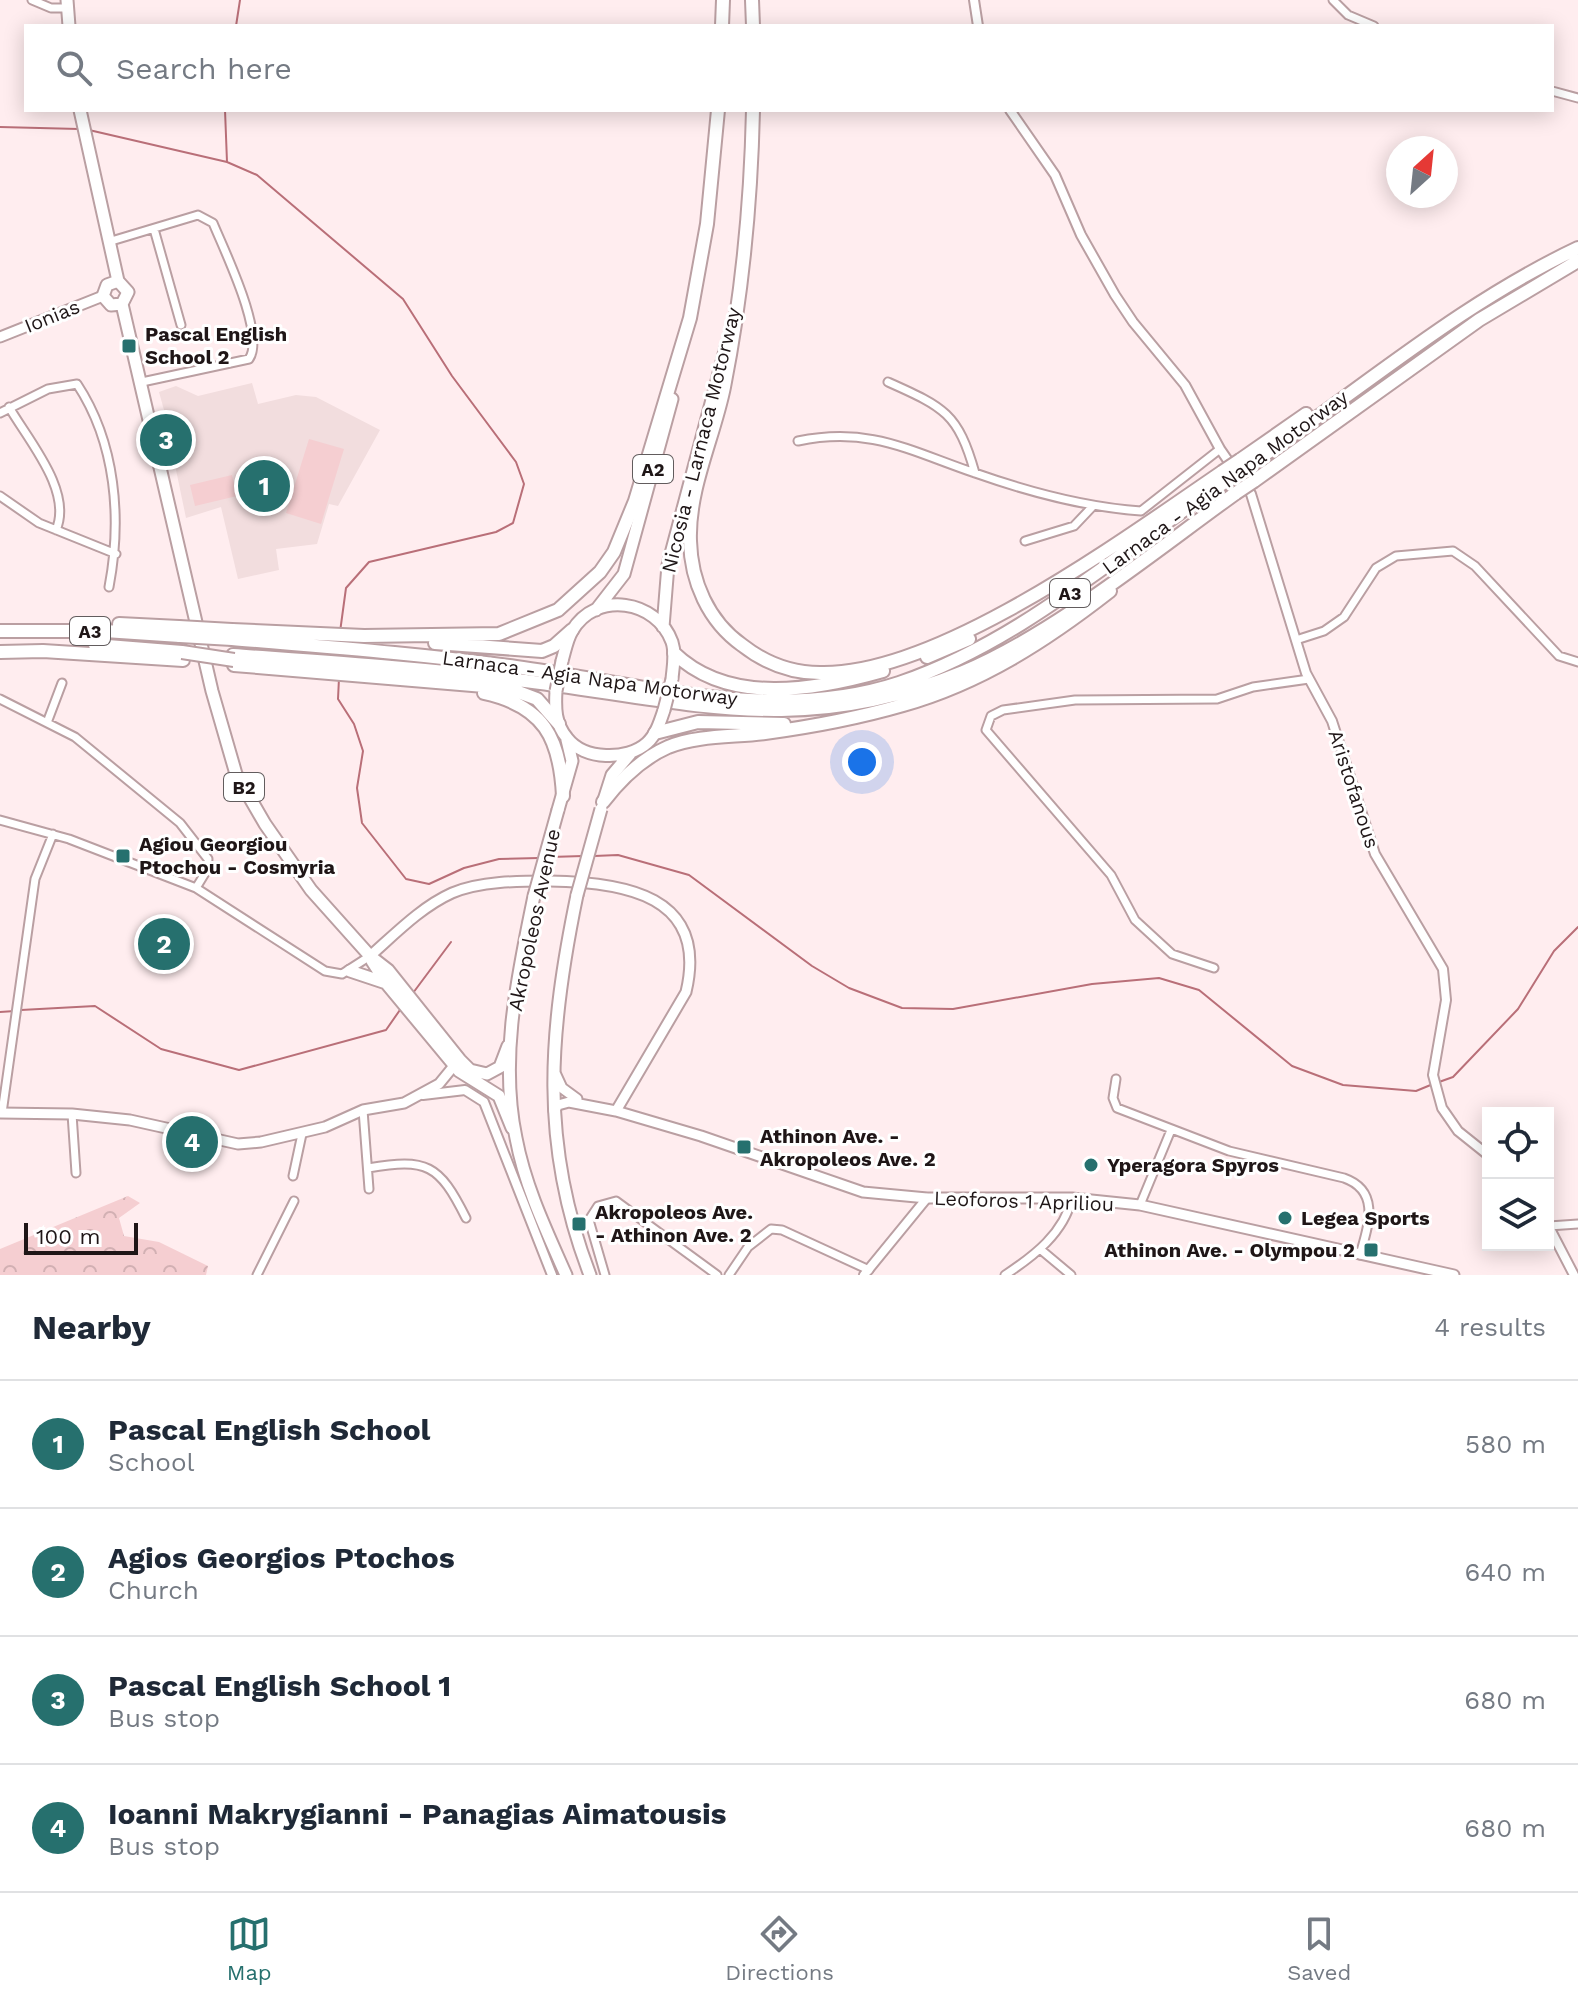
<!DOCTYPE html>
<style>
body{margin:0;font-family:"Work Sans",sans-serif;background:#f6f6f7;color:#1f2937}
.controls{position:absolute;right:24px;bottom:24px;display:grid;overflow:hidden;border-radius:0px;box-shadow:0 4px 20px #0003}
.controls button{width:72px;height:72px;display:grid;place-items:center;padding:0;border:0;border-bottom:2px solid #e0e1e3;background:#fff;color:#1f2937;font:40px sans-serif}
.compass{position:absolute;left:1386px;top:136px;width:72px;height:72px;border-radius:50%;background:#fff;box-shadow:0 4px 20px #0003;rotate:27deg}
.scale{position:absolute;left:24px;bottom:20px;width:114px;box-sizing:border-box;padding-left:8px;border:4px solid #1f1617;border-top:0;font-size:22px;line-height:28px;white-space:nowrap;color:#1f1617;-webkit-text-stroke:6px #fff;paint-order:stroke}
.you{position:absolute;left:862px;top:762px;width:28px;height:28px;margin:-20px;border:6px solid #fff;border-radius:50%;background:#1a73e8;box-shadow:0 0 0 12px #1a73e833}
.badge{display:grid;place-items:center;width:52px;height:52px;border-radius:50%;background:#26706e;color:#fff;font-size:26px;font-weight:700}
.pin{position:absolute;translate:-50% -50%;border:4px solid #fff;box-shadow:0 2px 8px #0006}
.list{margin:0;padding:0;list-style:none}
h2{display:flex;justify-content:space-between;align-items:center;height:104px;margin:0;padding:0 32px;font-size:34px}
h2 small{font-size:26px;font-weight:400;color:#747a83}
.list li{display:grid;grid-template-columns:52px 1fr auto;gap:24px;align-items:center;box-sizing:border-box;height:128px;padding:0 32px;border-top:2px solid #e0e1e3}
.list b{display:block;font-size:30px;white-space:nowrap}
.list p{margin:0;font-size:26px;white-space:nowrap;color:#747a83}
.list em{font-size:26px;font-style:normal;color:#747a83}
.icon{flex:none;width:44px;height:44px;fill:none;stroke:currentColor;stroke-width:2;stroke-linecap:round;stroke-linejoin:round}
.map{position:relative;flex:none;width:1578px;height:1275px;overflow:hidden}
.search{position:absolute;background:#fff;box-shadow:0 4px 20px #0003;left:24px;right:24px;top:24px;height:88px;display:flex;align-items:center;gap:20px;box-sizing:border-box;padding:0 28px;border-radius:0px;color:#747a83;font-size:30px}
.sheet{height:616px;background:#fff}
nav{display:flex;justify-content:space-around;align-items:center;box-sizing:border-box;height:112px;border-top:2px solid #e0e1e3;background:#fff;font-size:22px;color:#747a83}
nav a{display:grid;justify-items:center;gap:4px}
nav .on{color:#26706e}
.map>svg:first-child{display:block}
.built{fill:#f2ddde}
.grass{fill:#f5ced1}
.park{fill:url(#park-crowns)}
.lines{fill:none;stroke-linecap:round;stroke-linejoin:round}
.stream{stroke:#b96f78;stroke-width:2}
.minor-casing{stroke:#ba9fa2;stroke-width:11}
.tertiary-casing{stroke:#ba9fa2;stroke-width:12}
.secondary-casing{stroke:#ba9fa2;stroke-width:13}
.primary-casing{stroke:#ba9fa2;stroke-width:15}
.trunk-casing{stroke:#ba9fa2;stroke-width:15}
.motorway-casing{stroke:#ba9fa2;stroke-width:16}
.minor{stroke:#fff;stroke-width:7}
.tertiary{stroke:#fff;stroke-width:8}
.secondary{stroke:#fff;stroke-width:9}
.primary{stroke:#fff;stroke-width:11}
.trunk{stroke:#fff;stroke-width:11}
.motorway{stroke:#fff;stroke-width:12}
.trunk-bridge-casing{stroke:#ba9fa2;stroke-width:15;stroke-linecap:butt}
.motorway-bridge-casing{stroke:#ba9fa2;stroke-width:16;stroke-linecap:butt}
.trunk-bridge{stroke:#fff;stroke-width:11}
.motorway-bridge{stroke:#fff;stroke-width:12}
.poi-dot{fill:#26706e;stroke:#fff;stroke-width:3}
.labels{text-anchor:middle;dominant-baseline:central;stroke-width:6;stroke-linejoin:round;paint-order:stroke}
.shield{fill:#fff;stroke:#625c5d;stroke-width:2}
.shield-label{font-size:18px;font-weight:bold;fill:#1f1617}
.street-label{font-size:20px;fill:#1f1617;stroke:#fff}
.poi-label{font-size:20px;font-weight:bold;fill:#1f1617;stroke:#fff;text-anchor:start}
</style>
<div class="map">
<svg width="1578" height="1275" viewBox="0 0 1578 1275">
<defs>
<pattern id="park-crowns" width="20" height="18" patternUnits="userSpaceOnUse" patternTransform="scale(2)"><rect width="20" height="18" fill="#f5ced1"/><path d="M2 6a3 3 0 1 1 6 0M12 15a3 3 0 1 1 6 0" fill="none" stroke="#d2b0b3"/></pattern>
</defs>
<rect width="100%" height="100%" fill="#ffedef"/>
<path class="built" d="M252 383 258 404 296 395 316 397 380 430 338 506 329 504 317 544 276 549 279 570 238 579 221 507 186 518 175 465 176 453 159 392 176 386 198 396Z"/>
<path class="grass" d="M309 439 344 449 321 524 286 513Z
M232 475 237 496 195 506 190 485Z"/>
<path class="park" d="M128 1196 140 1203 119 1218 124 1236 159 1242 208 1266 206 1275H0V1249Z"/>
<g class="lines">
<path class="stream" d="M236 26 240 0
M225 110 227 162 257 175 403 299 452 376 516 462 524 484 513 523 496 532 369 562 346 588 340 632
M0 127 79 129
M89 130 227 162
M339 678 338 699 354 724 363 751 357 788 362 823 406 879 429 884 464 868 499 859 539 858
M594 856 618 855 689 875 812 966 849 988 902 1008 953 1009 1092 984 1159 978 1199 990 1292 1066 1343 1085 1416 1091 1433 1084
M550 857 583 856
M413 993 451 942
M21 1010 95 1006 161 1049 239 1070 386 1030 402 1007
M0 1012 15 1011
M1439 1082 1453 1077 1518 1009 1554 951 1578 927"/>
<g class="minor-casing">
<path id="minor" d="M32 0 51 8H67
M1333 0 1348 15 1374 26
M1552 91 1578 98
M154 229 181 325
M108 242 198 215 213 223C224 250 266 335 249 359L142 382
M888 382C944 407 958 413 975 473
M9 407C28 440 73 491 56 530
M0 413 48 389 77 384C116 443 122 519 109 587
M798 441C870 426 910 451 975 473 1029 492 1084 507 1141 511L1220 449
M0 496 39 523 116 554
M1025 541 1074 526 1092 507
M1296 640 1324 631 1344 617 1376 568 1396 556 1453 551 1475 566 1559 656 1578 662
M0 699 75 737 180 823 208 859 207 870 196 888
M48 720 62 683
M0 820 69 839 196 888 325 971 342 974 370 956
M1214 968 1172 954 1135 920 1111 875 986 730 991 716 1003 710 1075 700 1217 699 1253 687 1309 679
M1116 1079 1113 1098 1117 1108 1229 1151 1344 1178C1381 1191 1368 1226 1360 1255
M363 1110 369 1189
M2 1113 35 879 53 834
M72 1114 76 1173
M368 1168C427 1158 439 1164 466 1218
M293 1176 302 1134
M1140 1205 1171 1130
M1549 1226 1578 1224
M1040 1249 1071 1275
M257 1275 294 1201
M605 1275 589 1220 598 1206 616 1201 717 1275
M729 1275 748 1247 771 1229 782 1230 869 1270
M1005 1275C1034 1256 1064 1233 1072 1198"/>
</g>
<g class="tertiary-casing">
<path id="tertiary" d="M974 0 978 26
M1010 110 1055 175 1081 235 1115 295 1133 322 1185 385 1220 449 1251 494 1306 673 1332 721 1375 854 1443 969 1446 1000 1433 1075 1442 1108 1458 1131 1488 1155
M423 1095 465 1090 484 1102 552 1275
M1548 1225 1574 1275
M864 1275 927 1198"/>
</g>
<g class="secondary-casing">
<path id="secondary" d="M0 337 103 296
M370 956C395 934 421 907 452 893 480 881 519 881 549 881 624 882 709 895 686 992L616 1111
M556 1075 562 1088 577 1099
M554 1111 558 1105 569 1102 616 1111 701 1136 863 1192 927 1198H1072L1140 1205 1454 1275
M0 1113 72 1114 130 1120 238 1144 261 1142 325 1127 363 1110 404 1103 439 1084 457 1062"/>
</g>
<g class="primary-casing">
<path id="primary" d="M67 0 69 26
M80 110 118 281 128 292 122 304 212 691 236 774 265 824 311 890 370 956 388 970 460 1060 470 1070 487 1074 500 1067 508 1046
M118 281 107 285 103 296 111 305 122 304
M372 961 386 983 459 1071 499 1096 512 1128
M350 971 386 983"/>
</g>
<g class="trunk-casing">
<path id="trunk" d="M596 610 624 574 672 399
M663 627 668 565 726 347
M562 661C565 651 567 639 572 631 596 590 657 600 672 642 676 654 673 667 672 679
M556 691C555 708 555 724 567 738 584 760 627 761 647 743 656 735 660 722 664 710
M604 800 612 775 630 754
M558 810 572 761 567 740
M577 895C549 1030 539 1143 590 1275
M534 896C518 975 499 1057 516 1138 525 1186 546 1230 566 1275"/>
</g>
<g class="motorway-casing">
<path id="motorway" d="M752 0 753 26
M722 26 723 0
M753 110C751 202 742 296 724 387 714 437 688 489 690 541 691 581 708 621 742 645 765 663 791 673 820 673 938 676 1125 538 1222 472
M1240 460 1306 414
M1245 468C1356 394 1457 305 1578 248
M1254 481 1479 320 1578 261
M119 624 179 627
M232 630 364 636 499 634 558 610 600 572 614 552 635 501 690 318 707 224 718 110
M0 631H105L180 636
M232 639C327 647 422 654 516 667 641 684 775 724 899 683 1023 641 1120 550 1228 480
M435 643 542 651 554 646 572 630
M95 645 182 652
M0 652 43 651 183 660
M674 653C729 706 816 690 883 671
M233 655C328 662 422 668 517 680 683 700 799 740 963 672 1054 634 1155 551 1236 493
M927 657 969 639
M234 665 508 688 537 699 559 724
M484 693C544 706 560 738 563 796
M655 733 698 722 784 724
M603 802C620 780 643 758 668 747 697 735 734 737 765 733 810 727 858 718 903 705 981 683 1046 641 1110 591"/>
</g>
<use href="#minor" class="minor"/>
<use href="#tertiary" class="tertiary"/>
<use href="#secondary" class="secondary"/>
<use href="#primary" class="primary"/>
<use href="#trunk" class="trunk"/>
<use href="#motorway" class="motorway"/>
<g class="trunk-bridge-casing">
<path id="trunk-bridge" d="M556 691 562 661
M664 710 672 679
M577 895 601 809
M534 896 558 810"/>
</g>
<g class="motorway-bridge-casing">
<path id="motorway-bridge" d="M1222 472 1240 460
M1228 480 1245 468
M1236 493 1254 481
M179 627 232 630
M180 636 232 639
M182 652 234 660"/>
</g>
<use href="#trunk-bridge" class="trunk-bridge"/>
<use href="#motorway-bridge" class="motorway-bridge"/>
</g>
<g class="poi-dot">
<rect x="121" y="338" width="16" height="16" rx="4"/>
<rect x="115" y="848" width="16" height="16" rx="4"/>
<rect x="736" y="1139" width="16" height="16" rx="4"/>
<circle cx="1091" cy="1165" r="8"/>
<circle cx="1285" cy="1218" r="8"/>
<rect x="571" y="1216" width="16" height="16" rx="4"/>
<rect x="1363" y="1242" width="16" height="16" rx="4"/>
</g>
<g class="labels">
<g class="shield">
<rect x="633" y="455" width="40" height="28" rx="6"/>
<rect x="1050" y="579" width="40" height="28" rx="6"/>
<rect x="70" y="617" width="40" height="28" rx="6"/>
<rect x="224" y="773" width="40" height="28" rx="6"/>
</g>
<g class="shield-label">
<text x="653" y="469">A2</text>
<text x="1070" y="593">A3</text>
<text x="90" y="631">A3</text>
<text x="244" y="787">B2</text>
</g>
<g class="street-label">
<text transform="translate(52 316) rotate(-22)">Ionias</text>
<text transform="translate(701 440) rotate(-76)">Nicosia - Larnaca Motorway</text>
<text transform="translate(1225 482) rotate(-36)">Larnaca - Agia Napa Motorway</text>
<text transform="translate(590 678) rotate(8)">Larnaca - Agia Napa Motorway</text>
<text transform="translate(1354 789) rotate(72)">Aristofanous</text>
<text transform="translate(534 920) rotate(-78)">Akropoleos Avenue</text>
<text transform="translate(1024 1201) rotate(2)">Leoforos 1 Apriliou</text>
</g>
<g class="poi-label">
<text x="145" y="334">Pascal English<tspan x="145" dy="23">School 2</tspan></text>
<text x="139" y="844">Agiou Georgiou<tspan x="139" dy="23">Ptochou - Cosmyria</tspan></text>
<text x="760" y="1136">Athinon Ave. -<tspan x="760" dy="23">Akropoleos Ave. 2</tspan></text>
<text x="1107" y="1165">Yperagora Spyros</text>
<text x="595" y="1212">Akropoleos Ave.<tspan x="595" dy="23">- Athinon Ave. 2</tspan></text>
<text x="1301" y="1218">Legea Sports</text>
<text x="1355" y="1250" text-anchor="end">Athinon Ave. - Olympou 2</text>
</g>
</g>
</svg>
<div class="controls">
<button><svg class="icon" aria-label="locate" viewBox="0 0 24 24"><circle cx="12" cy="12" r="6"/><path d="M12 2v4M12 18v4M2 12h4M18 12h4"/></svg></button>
<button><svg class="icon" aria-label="layers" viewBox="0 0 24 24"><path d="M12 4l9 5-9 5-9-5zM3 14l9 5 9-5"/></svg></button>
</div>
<svg class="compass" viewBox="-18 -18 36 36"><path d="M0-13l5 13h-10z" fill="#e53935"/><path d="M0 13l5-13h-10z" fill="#747a83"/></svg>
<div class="scale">100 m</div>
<div class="you"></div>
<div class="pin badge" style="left:264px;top:486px">1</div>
<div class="pin badge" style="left:164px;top:944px">2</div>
<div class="pin badge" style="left:166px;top:440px">3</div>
<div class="pin badge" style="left:192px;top:1142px">4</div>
<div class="search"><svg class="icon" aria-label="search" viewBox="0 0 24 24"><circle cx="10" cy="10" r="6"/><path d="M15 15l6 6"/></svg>Search here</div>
</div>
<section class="sheet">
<h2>Nearby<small>4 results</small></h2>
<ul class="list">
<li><span class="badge">1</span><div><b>Pascal English School</b><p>School</p></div><em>580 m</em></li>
<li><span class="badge">2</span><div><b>Agios Georgios Ptochos</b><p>Church</p></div><em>640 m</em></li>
<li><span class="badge">3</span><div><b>Pascal English School 1</b><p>Bus stop</p></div><em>680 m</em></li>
<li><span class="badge">4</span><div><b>Ioanni Makrygianni - Panagias Aimatousis</b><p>Bus stop</p></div><em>680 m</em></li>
</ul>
</section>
<nav>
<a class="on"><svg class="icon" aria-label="map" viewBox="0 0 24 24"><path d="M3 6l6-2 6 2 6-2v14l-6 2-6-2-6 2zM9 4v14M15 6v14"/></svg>Map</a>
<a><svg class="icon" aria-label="directions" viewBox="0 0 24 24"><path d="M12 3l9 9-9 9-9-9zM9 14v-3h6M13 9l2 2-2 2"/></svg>Directions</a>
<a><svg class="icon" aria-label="saved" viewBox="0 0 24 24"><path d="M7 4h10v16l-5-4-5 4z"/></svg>Saved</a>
</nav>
